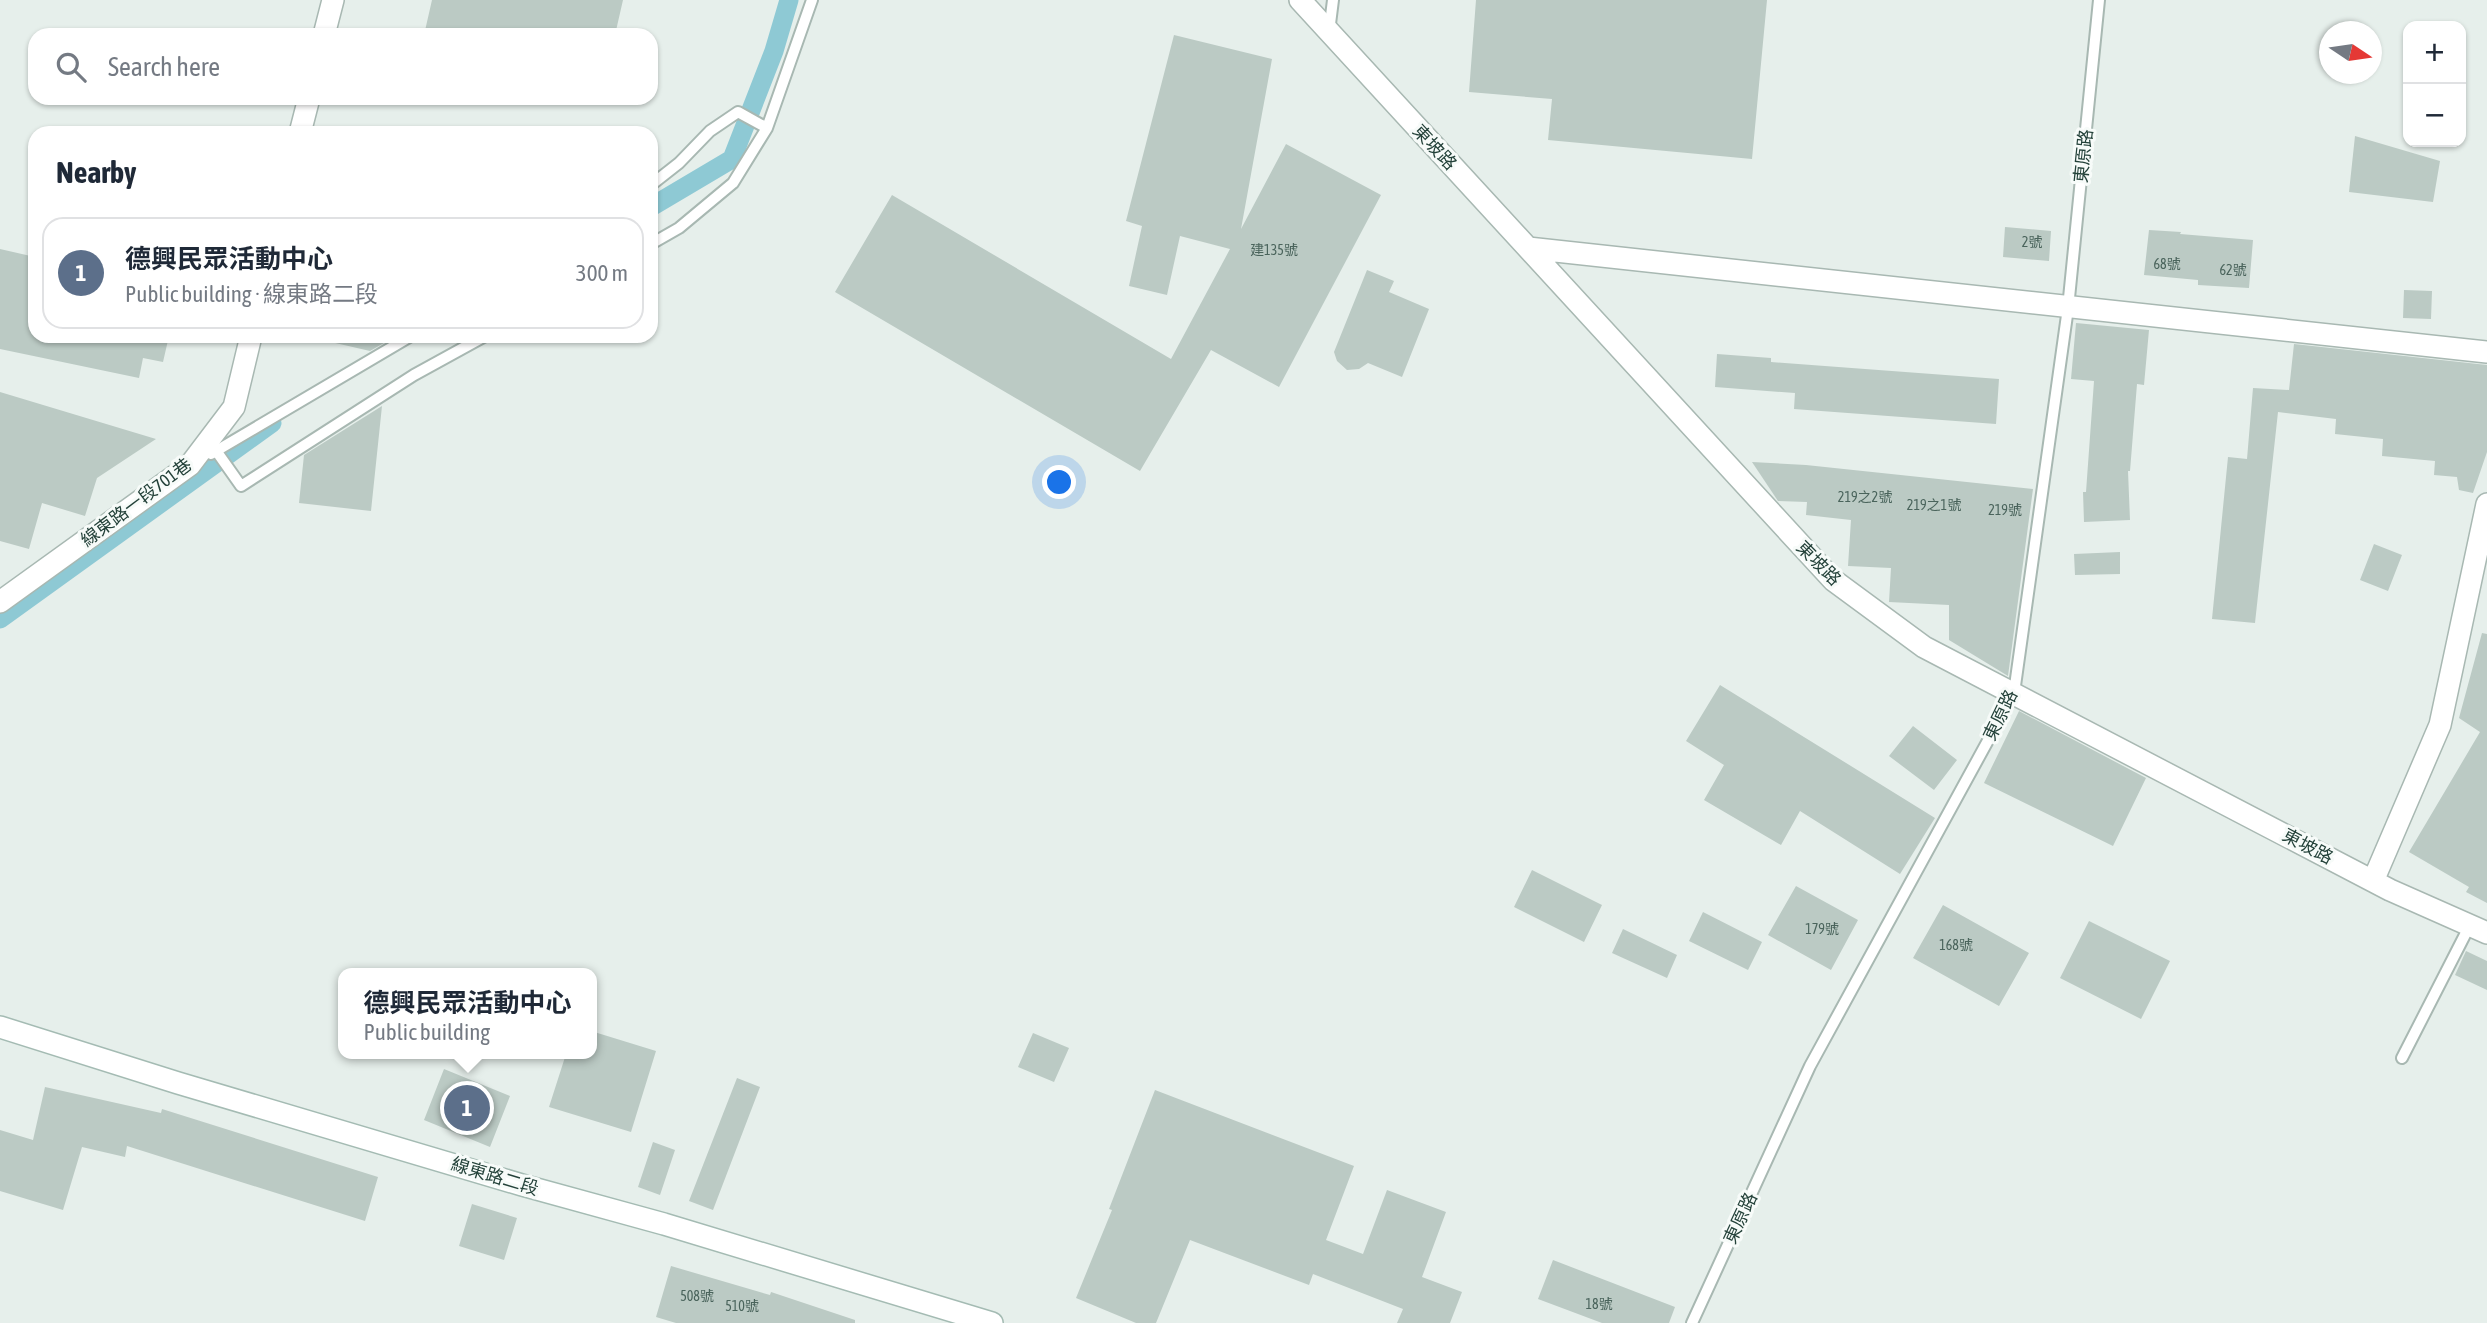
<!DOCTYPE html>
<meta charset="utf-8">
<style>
body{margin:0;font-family:"Asap Condensed","Noto Sans TC",sans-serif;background:#f2f2f3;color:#1f2937}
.controls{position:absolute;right:21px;top:21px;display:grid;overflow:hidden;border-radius:14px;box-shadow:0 2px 5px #0004}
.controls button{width:63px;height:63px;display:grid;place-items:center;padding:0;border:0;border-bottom:2px solid #e0e1e3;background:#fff;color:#1f2937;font:35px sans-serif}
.compass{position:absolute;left:2319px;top:21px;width:63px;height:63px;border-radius:50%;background:#fff;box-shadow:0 2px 5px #0004;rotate:103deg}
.you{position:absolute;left:1060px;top:483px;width:24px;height:24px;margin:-18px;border:5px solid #fff;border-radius:50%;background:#1a73e8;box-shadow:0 0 0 10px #1a73e833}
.badge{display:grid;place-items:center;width:46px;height:46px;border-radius:50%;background:#1a73e8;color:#fff;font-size:23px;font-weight:700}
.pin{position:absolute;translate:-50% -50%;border:4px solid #fff;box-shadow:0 2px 7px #0006}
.popup{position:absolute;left:338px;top:968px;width:259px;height:91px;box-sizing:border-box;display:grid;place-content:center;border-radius:14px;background:#fff;filter:drop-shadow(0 2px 5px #0005);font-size:23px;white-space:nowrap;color:#747a83}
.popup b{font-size:26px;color:#1f2937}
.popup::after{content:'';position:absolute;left:50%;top:100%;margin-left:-14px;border:14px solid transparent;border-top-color:#fff}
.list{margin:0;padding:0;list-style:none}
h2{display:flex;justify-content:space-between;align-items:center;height:91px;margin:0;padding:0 28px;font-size:30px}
h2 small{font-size:23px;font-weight:400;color:#747a83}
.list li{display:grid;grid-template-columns:46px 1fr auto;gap:21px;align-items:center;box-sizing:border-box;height:112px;margin:0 14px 14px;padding:0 14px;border:2px solid #e0e1e3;border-radius:21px}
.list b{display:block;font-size:26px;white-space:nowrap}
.list p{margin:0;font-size:23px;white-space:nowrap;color:#747a83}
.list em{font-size:23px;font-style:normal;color:#747a83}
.icon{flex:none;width:38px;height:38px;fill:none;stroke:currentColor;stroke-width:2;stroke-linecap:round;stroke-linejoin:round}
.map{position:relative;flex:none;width:2487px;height:1323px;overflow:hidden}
.search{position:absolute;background:#fff;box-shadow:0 2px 5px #0004;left:28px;top:28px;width:630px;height:77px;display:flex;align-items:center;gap:18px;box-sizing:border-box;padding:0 24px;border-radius:21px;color:#747a83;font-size:26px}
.panel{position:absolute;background:#fff;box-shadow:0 2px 5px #0004;left:28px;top:126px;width:630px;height:217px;border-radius:21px}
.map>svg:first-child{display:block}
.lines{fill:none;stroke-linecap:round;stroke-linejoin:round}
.canal{stroke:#8ec9d4;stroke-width:19}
.building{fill:#bbcac4}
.service-casing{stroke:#a8b8b2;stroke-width:14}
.minor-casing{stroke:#a8b8b2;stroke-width:24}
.secondary-casing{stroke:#a4bbb3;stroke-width:24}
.service{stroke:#fff;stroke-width:10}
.minor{stroke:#fff;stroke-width:21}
.secondary{stroke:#fff;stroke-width:21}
.labels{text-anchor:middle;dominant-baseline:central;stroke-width:6;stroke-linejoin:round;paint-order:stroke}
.number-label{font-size:14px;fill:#4a645c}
.street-label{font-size:18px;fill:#24423a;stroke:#f7fbf9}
</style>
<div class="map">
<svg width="2487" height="1323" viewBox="0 0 2487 1323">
<rect width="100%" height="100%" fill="#e6efeb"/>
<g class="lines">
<path class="canal" d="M651 207 732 159 774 51 789 0
M0 619 272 423"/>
</g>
<path class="building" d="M432 0H623L615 35H424Z
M1476 0H1767L1752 159 1548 140 1552 99 1469 92Z
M1174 35 1272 59 1241 229 1286 144 1381 195 1279 387 1211 350 1140 471 835 292 892 195 1171 359 1230 249 1180 236 1167 295 1129 286 1142 226 1126 221Z
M2355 136 2440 161 2433 202 2349 192Z
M2005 227 2051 231 2049 261 2003 257Z
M2149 230 2181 232 2180 234 2253 240 2249 288 2198 285V280L2144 275Z
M0 249 35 257V336H169L163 362 143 358 139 378 0 349Z
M1367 270 1394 281 1389 292 1429 309 1402 377 1368 363 1359 369 1347 370 1337 361 1334 352Z
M2404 290 2432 291 2431 319 2403 318Z
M2076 323 2149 330 2144 385 2137 384 2130 471H2128L2130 520 2084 522 2083 492H2086L2094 381 2071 379Z
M332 336H396L370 351 331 342Z
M2294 344 2487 365V452L2473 493 2459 490 2457 477 2434 475 2435 461 2382 456 2383 439 2335 434 2336 419 2278 412 2255 623 2212 619 2228 457 2247 459 2253 388 2289 390Z
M1717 354 1771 358V362L1999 379 1996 424 1794 409 1795 393 1715 387Z
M0 392 156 439 97 478 85 516 42 503 29 549 0 541Z
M382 406 371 511 299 503 304 455Z
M1752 462 1806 465 2033 489 2008 676 1949 640V605L1889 602 1891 568 1848 566 1851 520 1806 515 1807 502 1778 501Z
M2374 544 2402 555 2388 591 2360 580Z
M2120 552V574L2075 575 2074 554Z
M2482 633 2487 634V903L2466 892 2469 887 2409 852 2480 732 2459 718Z
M1720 685 1935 818 1900 874 1800 811 1781 845 1704 800 1724 765 1686 741Z
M2019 711 2146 778 2113 846 1984 783Z
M1913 726 1957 760 1934 790 1889 756Z
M1532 870 1602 905 1584 942 1514 907Z
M1796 886 1858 920 1831 970 1768 935Z
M1943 905 2029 953 1999 1006 1913 958Z
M1703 912 1762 942 1748 970 1689 941Z
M2089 921 2170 961 2141 1019 2060 978Z
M1623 929 1677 955 1667 978 1612 953Z
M2466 951 2487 961V990L2455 975Z
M591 1031 656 1051 631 1132 549 1107 566 1054H591Z
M1033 1033 1069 1048 1054 1082 1018 1067Z
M444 1069 510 1096 490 1147 424 1120Z
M737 1078 760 1087 713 1210 689 1201Z
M45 1087 161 1113 162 1109 378 1177 365 1221 127 1146 125 1157 82 1147 63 1210 0 1191V1130L33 1140Z
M1155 1090 1354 1166 1326 1240 1363 1254 1387 1190 1446 1212 1422 1277 1462 1292 1450 1323H1397L1403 1309 1313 1274 1309 1285 1190 1240 1156 1323H1136L1076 1298 1112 1210 1109 1209Z
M653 1142 675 1150 660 1195 638 1187Z
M472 1204 517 1218 504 1260 459 1246Z
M1553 1260 1675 1307 1669 1323H1602L1538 1299Z
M671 1266 770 1295 771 1292 855 1320V1323H676L656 1317Z"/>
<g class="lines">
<g class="service-casing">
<path id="service" d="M1329 32 1333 0
M651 185 679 163 710 131 738 112 767 128
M651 244 679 228 733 183 767 128 812 0
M217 452 241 486 414 375 485 336
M211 454 411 336
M2402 1058 2470 925
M1692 1323 1810 1066 2014 693 2068 308 2099 0"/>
</g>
<g class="minor-casing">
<path id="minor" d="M1300 0 1833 580 1924 647 2390 890 2487 933
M324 35 333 0
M300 133 309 98
M1528 248 2487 352
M0 602 190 465 234 407 251 336
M2373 881 2440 725 2487 504"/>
</g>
<g class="secondary-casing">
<path id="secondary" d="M0 1027 178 1083 522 1185 664 1224 992 1323"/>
</g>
<use href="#service" class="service"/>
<use href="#minor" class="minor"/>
<use href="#secondary" class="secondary"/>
</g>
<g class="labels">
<g class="number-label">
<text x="2032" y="242">2號</text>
<text x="1274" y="250">建135號</text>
<text x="2167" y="264">68號</text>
<text x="2233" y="270">62號</text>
<text x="1865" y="497">219之2號</text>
<text x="1934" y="505">219之1號</text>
<text x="2005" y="510">219號</text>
<text x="1822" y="929">179號</text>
<text x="1956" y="945">168號</text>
<text x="697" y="1296">508號</text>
<text x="1599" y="1304">18號</text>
<text x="742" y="1306">510號</text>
</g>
<g class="street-label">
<text transform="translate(1435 147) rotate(47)">東坡路</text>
<text transform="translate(2083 156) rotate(-84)">東原路</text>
<text transform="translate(136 502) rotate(-37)">線東路一段701巷</text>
<text transform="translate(1819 563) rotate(45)">東坡路</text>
<text transform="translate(2000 715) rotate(-64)">東原路</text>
<text transform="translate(2308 846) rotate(28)">東坡路</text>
<text transform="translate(495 1176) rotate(17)">線東路二段</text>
<text transform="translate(1740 1218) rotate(-65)">東原路</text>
</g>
</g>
</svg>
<div class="controls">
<button>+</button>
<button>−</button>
</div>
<svg class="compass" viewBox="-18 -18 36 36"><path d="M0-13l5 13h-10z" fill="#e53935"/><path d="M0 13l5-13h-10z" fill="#747a83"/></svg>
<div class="you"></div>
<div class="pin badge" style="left:467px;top:1108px;background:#5c6f8a">1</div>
<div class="popup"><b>德興民眾活動中心</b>Public building</div>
<div class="search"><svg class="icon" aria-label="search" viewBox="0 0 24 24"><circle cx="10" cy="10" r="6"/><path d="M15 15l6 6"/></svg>Search here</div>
<section class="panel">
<h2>Nearby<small></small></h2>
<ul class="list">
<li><span class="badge" style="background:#5c6f8a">1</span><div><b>德興民眾活動中心</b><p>Public building · 線東路二段</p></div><em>300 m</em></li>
</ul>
</section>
</div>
